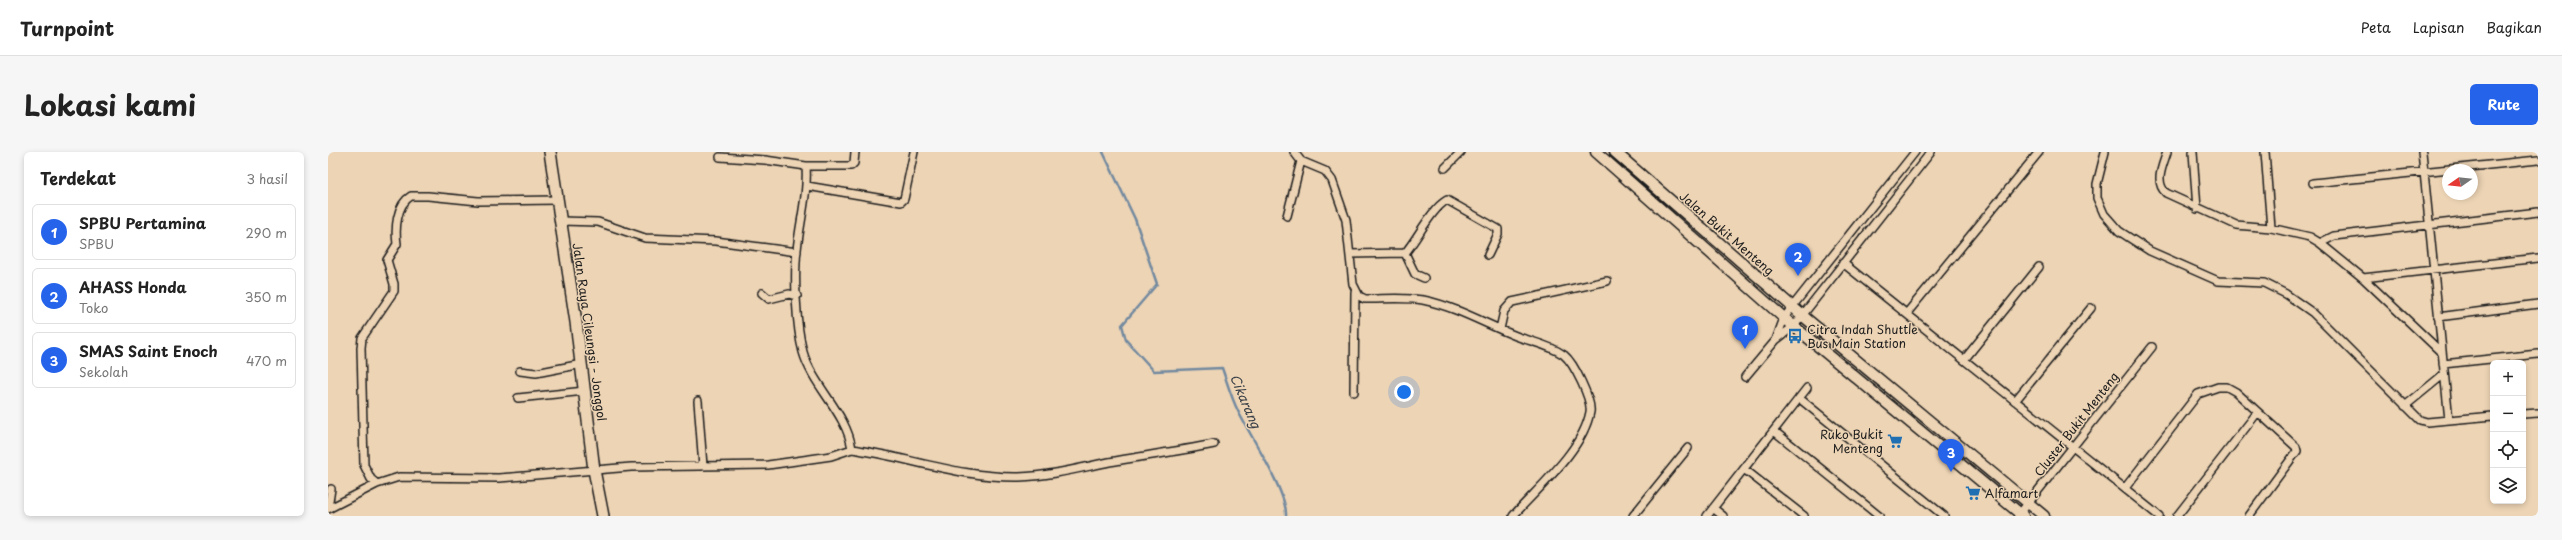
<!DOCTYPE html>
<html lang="id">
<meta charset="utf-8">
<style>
body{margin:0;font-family:"Playpen Sans",sans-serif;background:#f6f6f6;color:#222}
.controls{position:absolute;right:12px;bottom:12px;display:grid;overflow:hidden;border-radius:6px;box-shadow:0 2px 6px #0003}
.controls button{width:36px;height:36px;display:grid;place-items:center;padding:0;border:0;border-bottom:1px solid #e0e0e0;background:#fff;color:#222;font:20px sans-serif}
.compass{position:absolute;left:2114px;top:12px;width:36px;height:36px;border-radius:50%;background:#fff;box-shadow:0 2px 6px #0003;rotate:256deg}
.you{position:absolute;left:1076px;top:240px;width:14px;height:14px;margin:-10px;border:3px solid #fff;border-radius:50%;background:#1a73e8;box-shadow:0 0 0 6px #1a73e833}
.badge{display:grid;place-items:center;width:26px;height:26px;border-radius:50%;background:#2563eb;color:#fff;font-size:13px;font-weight:700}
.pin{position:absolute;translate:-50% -33px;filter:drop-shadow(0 1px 2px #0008)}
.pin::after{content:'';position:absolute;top:21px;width:14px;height:12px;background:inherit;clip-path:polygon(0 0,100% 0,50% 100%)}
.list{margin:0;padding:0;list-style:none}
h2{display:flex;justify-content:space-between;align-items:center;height:52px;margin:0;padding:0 16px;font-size:17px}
h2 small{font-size:13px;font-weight:400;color:#767676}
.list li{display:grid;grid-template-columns:26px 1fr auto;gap:12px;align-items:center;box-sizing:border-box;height:56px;margin:0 8px 8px;padding:0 8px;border:1px solid #e0e0e0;border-radius:6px}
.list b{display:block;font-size:15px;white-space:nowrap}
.list p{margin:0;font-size:13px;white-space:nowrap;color:#767676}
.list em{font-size:13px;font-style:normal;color:#767676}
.icon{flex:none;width:22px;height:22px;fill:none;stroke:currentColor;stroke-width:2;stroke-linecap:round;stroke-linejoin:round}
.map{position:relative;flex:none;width:2210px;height:364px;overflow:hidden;border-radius:6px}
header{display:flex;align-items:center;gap:24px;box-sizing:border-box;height:56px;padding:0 20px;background:#fff;border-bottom:1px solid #e0e0e0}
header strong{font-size:19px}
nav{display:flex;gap:22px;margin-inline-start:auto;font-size:14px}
.intro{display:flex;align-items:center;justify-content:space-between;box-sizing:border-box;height:96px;padding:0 24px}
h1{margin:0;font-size:28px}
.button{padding:10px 18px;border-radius:6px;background:#2563eb;color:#fff;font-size:14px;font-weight:700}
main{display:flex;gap:24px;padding:0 24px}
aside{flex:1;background:#fff;border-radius:6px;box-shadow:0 2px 6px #0003}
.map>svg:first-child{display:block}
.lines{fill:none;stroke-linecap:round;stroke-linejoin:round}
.stream{stroke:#72899f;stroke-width:2.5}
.street-casing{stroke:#1c1c1c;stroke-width:10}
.secondary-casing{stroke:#1c1c1c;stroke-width:13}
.primary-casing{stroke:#1c1c1c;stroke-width:14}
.street{stroke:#edd4b5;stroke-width:7}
.secondary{stroke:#edd4b5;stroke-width:10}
.primary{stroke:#edd4b5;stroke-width:11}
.labels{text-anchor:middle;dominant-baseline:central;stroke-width:3;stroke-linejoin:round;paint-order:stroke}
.street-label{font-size:12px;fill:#1c1c1c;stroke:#edd4b5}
.poi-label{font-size:12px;fill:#1c1c1c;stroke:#edd4b5;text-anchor:start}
.water-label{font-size:13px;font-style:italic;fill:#394048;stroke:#edd4b5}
</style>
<header>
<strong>Turnpoint</strong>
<nav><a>Peta</a><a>Lapisan</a><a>Bagikan</a></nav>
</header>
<div class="intro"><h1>Lokasi kami</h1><a class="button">Rute</a></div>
<main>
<aside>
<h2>Terdekat<small>3 hasil</small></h2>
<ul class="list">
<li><span class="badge">1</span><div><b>SPBU Pertamina</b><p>SPBU</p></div><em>290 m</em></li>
<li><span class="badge">2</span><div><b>AHASS Honda</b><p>Toko</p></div><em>350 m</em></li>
<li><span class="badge">3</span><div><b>SMAS Saint Enoch</b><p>Sekolah</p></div><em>470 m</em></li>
</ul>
</aside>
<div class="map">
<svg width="2210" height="364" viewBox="0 0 2210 364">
<rect width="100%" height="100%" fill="#edd4b5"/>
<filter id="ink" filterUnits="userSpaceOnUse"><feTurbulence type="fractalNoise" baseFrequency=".025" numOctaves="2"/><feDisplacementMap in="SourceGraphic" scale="8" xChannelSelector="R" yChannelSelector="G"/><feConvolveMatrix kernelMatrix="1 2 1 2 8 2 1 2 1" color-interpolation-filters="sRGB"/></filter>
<g filter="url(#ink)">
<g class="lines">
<path class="stream" d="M775 0 807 67 829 132 794 173 798 188 826 219 894 216C899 230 903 245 910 259 921 282 960 341 958 364"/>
<g class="street-casing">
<path id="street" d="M966 0 973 9 997 19 1004 28 1018 68 1025 132 1031 144 1037 147C1056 147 1077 145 1095 148 1129 155 1157 172 1188 184 1204 190 1222 193 1236 203 1246 211 1264 248 1262 260 1255 298 1210 336 1185 364
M1777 0 1769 32V46L1776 62 1791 79 1822 99 1890 129 1936 131 1958 142 1985 161 2092 268 2099 270 2165 264
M1839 0C1835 13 1826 30 1838 41L1908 73 1943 76 1982 85 1992 91 2035 126 2114 201
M1865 0 1869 57
M1937 0 1943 76
M2094 0 2121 268
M478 14H523L526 11 527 0
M1117 16 1133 0
M1985 31 2210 8
M479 34 573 50 576 47 586 0
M959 64 973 9
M233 69 270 70 317 86 388 89 469 100
M1992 91 2006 84 2210 60
M1077 101C1090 86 1103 57 1119 48L1170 77V82L1160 103
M1022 102 1077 101 1087 122 1096 126
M1515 111 1831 364
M2035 126 2210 106
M434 141 441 147 461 142 469 144
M1579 161 1711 0
M2110 165 2210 152
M1172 177 1176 159 1184 150 1279 129
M1448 188 1456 166 1464 155 1587 0
M1636 208 1711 115
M2115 212 2210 202
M192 219 208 221 254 212
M1417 225 1448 188 1466 174 1603 0
M1026 240 1027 140
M190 246 257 239
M1471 246 1616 364
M370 249 375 314
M1687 249 1763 156
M2077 254 2116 222
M2195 262 2210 261
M1446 279 1551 364
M524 297C580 305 633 326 691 325 722 324 752 316 781 310 816 304 851 299 886 292
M1416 317 1476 364
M49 332 43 327 36 313 33 196 34 186 66 139V132L59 108 69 92C67 77 68 53 83 44H100L150 49 230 48
M1797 336 1870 242 1890 235H1899L1908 240 1968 295 1969 299 1921 364
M0 356 3 337
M1385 356 1395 364
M0 357 49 332 71 325 171 326 303 315 440 313 503 304 524 297C519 261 485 235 475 200 468 174 466 124 469 98 472 69 480 42 478 14L437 8 392 5
M1305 364 1360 296
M1379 364 1479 236
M1690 364 1824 195
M1849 364 1929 261"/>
</g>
<g class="secondary-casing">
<path id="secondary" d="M1268 0 1456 166 1695 364
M1287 0 1475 164 1716 364"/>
</g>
<g class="primary-casing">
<path id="primary" d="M222 0 248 170 266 318 275 364"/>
</g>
<use href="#street" class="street"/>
<use href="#secondary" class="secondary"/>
<use href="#primary" class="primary"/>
</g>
</g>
<defs>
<g id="bus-bare" transform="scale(1.2)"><path d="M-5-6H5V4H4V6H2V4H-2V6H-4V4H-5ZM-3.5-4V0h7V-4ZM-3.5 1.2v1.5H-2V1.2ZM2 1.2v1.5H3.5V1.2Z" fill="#1f6fb2" stroke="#edd4b5" stroke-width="2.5" paint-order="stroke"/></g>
<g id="supermarket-bare" transform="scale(1.2)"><path d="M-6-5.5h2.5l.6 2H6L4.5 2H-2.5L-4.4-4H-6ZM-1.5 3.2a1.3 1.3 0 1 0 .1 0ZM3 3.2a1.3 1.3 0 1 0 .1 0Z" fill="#1f6fb2" stroke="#edd4b5" stroke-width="2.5" paint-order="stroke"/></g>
</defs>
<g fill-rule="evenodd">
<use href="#bus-bare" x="1467" y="184"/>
<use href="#supermarket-bare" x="1567" y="289"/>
<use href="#supermarket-bare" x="1645" y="341"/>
</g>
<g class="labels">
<g class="street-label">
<text transform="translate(1399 81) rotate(41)">Jalan Bukit Menteng</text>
<text transform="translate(262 180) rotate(82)">Jalan Raya Cileungsi - Jonggol</text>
<text transform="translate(1748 272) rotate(-52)">Cluster Bukit Menteng</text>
</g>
<g class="poi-label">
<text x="1479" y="177">Citra Indah Shuttle<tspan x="1479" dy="14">Bus Main Station</tspan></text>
<text x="1555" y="282" text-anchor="end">Ruko Bukit<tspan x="1555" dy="14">Menteng</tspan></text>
<text x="1657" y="341">Alfamart</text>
</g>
<g class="water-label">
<text transform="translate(918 249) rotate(67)">Cikarang</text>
</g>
</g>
</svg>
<div class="controls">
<button>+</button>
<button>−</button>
<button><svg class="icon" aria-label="locate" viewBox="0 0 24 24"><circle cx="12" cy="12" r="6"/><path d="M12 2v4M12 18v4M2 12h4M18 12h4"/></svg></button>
<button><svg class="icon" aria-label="layers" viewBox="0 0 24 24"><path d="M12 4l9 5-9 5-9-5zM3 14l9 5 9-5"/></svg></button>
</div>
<svg class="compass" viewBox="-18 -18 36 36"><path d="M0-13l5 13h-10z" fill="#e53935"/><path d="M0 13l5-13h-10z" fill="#767676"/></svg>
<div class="you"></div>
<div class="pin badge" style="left:1417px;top:197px">1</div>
<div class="pin badge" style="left:1470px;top:124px">2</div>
<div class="pin badge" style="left:1623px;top:320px">3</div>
</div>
</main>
